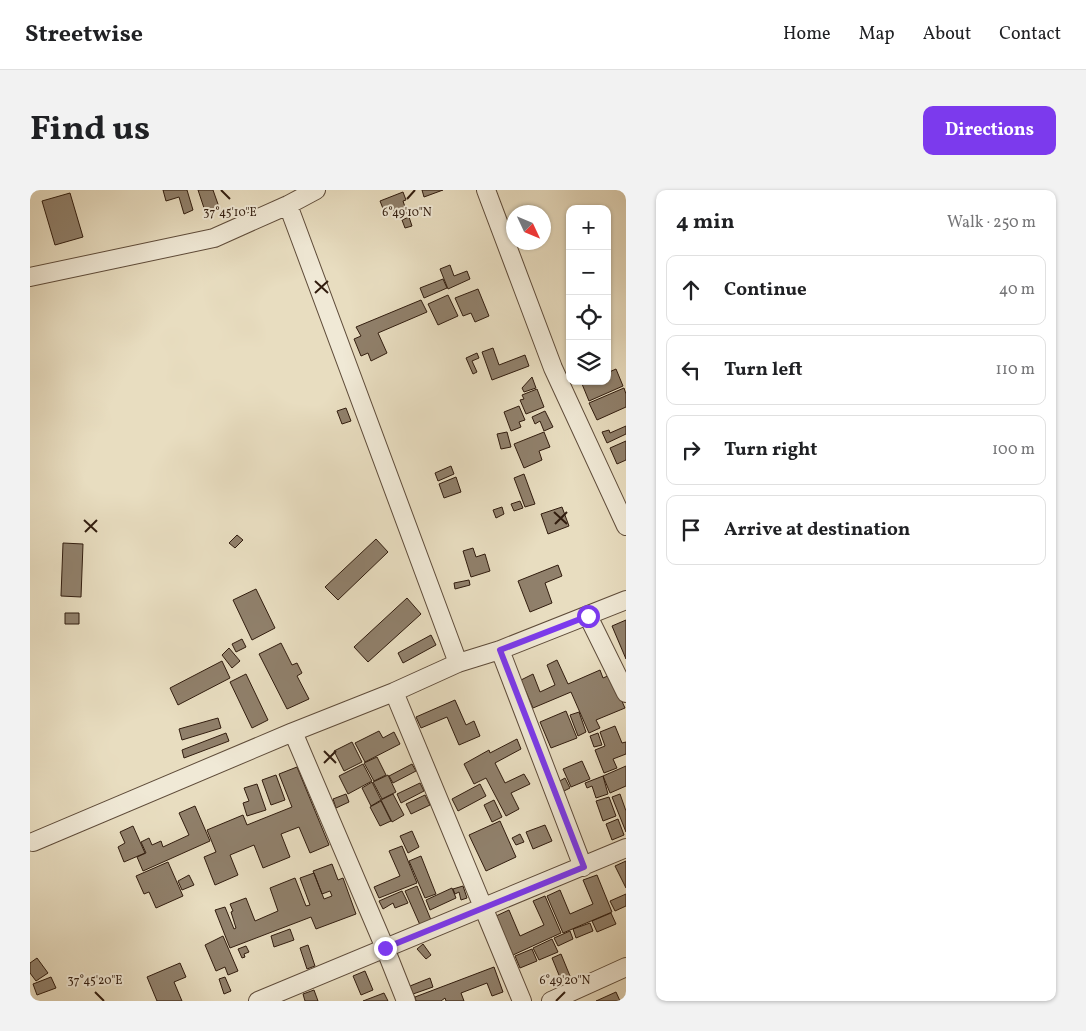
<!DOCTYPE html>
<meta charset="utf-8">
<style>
body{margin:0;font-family:Vollkorn,serif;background:#f2f2f2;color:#202124}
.controls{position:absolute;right:15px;top:15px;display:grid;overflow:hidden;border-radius:10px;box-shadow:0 1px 4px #0004}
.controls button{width:45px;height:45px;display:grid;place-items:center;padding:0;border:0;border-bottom:1px solid #e0e0e0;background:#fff;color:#202124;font:25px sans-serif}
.compass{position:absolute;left:476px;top:15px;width:45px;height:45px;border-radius:50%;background:#fff;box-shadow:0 1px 4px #0004;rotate:134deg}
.stop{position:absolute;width:15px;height:15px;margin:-11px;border:4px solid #7c3aed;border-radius:50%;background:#fff}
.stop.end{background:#7c3aed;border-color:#fff;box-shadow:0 1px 5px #0008}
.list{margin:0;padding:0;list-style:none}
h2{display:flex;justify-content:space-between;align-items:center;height:65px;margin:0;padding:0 20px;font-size:21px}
h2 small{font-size:16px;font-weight:400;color:#757577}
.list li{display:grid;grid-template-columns:32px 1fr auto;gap:15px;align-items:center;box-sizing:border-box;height:70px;margin:0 10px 10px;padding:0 10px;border:1px solid #e0e0e0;border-radius:10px}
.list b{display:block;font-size:19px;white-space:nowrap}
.list em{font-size:16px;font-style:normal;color:#757577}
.icon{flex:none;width:28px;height:28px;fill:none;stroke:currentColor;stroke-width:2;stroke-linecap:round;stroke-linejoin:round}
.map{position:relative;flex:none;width:596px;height:811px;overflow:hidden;border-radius:10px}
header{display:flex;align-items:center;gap:30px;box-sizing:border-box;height:70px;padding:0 25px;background:#fff;border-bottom:1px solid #e0e0e0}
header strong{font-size:24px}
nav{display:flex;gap:28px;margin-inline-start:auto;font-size:18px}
.intro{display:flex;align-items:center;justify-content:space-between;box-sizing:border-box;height:120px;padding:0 30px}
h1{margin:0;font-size:35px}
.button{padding:12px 22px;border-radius:10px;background:#7c3aed;color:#fff;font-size:18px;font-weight:700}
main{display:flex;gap:30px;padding:0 30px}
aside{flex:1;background:#fff;border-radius:10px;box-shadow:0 1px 4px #0004}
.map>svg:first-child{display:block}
.building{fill:#90806b;stroke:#311c0e}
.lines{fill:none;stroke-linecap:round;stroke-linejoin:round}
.minor-casing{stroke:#5f4c3a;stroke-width:20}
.minor{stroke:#f0e9d6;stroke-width:18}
.route{stroke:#7c3aed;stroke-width:6}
.ticks{fill:none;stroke:#311c0e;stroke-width:2}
.ticks-label{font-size:12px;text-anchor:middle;fill:#311c0e;stroke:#f0e9d6;stroke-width:4;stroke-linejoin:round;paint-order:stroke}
</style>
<header>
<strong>Streetwise</strong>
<nav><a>Home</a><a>Map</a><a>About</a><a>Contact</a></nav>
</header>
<div class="intro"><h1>Find us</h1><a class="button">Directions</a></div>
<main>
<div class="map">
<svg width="596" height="811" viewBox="0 0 596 811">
<rect width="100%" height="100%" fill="#e8ddc0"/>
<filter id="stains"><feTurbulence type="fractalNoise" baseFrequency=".004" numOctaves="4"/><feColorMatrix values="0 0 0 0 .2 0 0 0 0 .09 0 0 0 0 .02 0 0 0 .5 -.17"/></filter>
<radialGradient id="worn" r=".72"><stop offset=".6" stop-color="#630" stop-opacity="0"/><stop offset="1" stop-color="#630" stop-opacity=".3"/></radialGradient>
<path class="building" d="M133 0H157L163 20 154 24 149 7 136 11Z
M168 0H183L189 17 175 21Z
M392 0H413L394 7Z
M373 2 376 10 373 11 377 23 366 27 362 18 354 21 350 11Z
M40 3 53 47 25 55 12 11Z
M379 27 382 36 375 38 372 30Z
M420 75 424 86 437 81 440 89 418 99 410 79Z
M413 89 417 98 394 108 390 98Z
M448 99 459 126 445 132 441 123 433 126 425 108Z
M418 105 428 126 408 135 398 114Z
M391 110 397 122 348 143 357 163 341 171 338 163 331 166 324 149 331 146 326 137Z
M463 158 469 175 495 165 499 176 462 190 452 162Z
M447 163 449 168 442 171 447 182 443 184 436 168Z
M586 179 593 196 559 211 552 194 559 191H577V183Z
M502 187 506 198 494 202 492 198Z
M594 198 596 204V217L567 230 559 213Z
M507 199 514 217 496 224 490 210 494 209 492 205Z
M489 216 495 230 489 232 491 237 481 241 474 222Z
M316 218 321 231 312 234 307 221Z
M515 221 523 237 514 241 510 231 505 234 502 227Z
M596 236V244L577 253 572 242 579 240 580 243Z
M477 242 481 257 471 259 467 244Z
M514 242 520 257 509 261 512 270 494 278 484 254Z
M596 251V270L587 274 580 258Z
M421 276 424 284 408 291 405 283Z
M494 284 505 314 495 317 484 288Z
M426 287 431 302 414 308 409 294Z
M490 311 493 318 484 321 481 314Z
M472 317 474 324 466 328 463 320Z
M532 317 539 336 518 344 511 324Z
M207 345 213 350 205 358 199 353Z
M346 349 358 362 308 410 295 397Z
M33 353 53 354 51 407 31 406Z
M443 358 446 367 455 364 460 381 441 387 433 361Z
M528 375 532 386 515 393 522 413 500 422 488 391Z
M439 390 440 395 425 399 424 393Z
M226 399 245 438 222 450 203 410Z
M377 408 391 424 338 472 324 457Z
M35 423H49V434H35Z
M596 430V469L582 436Z
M401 445 406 455 373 473 368 463Z
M212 449 216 457 206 462 202 454Z
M251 453 262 475 267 473 272 483 267 486 279 509 257 519 229 464Z
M199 458 210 471 202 478 192 465Z
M527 470 538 494 570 480 573 488 580 485 595 518 566 530 570 538 559 543 541 502 503 518 491 490 503 484 510 502 525 495 517 475Z
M192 471 200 488 148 515 140 498Z
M216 484 238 530 222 538 200 492Z
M425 510 436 535 444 531 450 546 429 555 417 527 391 538 386 527Z
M536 521 547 548 521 558 510 532Z
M549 522 556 542 548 546 540 525Z
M188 528 191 538 152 550 149 539Z
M585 536 592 553 596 552V564L583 569 587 578 574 583 565 560 575 556 570 542Z
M349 541 353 548 364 542 370 554 335 572 325 553Z
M196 543 199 551 154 568 152 560Z
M568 543 572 555 564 557 560 546Z
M487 549 491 559 465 573 475 593 494 584 500 594 481 603 489 619 476 626 456 588 444 594 434 574 459 560 460 563Z
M322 552 332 572 314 581 304 561Z
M347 567 356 585 344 591 334 573Z
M552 571 560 589 541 597 533 579Z
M333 574 342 591 318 604 309 586Z
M382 574 386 581 363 593 359 586Z
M596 576V596L580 603 573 586Z
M267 577 299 655 280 663 269 637 251 644 260 667 233 678 224 655 200 665 208 685 185 695 174 667 186 662 177 640 213 625 217 635 262 617 249 584Z
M246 585 255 610 241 615 232 590Z
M358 585 366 602 352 609 343 592Z
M573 586 578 604 566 608 562 596 557 598 555 593Z
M535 588 540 598 532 602 528 592Z
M342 592 351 610 341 616 332 598Z
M390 593 394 601 371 613 367 604Z
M227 594 236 620 217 626 213 613 219 611 214 598Z
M450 594 456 606 428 621 422 609Z
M316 604 319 612 306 618 303 609Z
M363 604 374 625 362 632 351 610Z
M590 604 596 621V642L582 607Z
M395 605 400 615 381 624 376 614Z
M579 607 586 626 573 631 566 611Z
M464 610 472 627 462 632 454 615Z
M351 611 361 631 350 636 340 617Z
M165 616 180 651 113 681 107 667 116 663 111 652 119 648 122 655 131 651 133 657 159 645 149 623Z
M588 629 594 645 582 650 576 634Z
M470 631 486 667 456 681 439 645Z
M515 635 522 651 503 659 496 642Z
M103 636 115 663 94 672 88 657 95 653 90 642Z
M382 641 389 657 378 663 370 646Z
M490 644 494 652 486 655 482 648Z
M372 656 387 693 349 708 344 697 370 686 359 661Z
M391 666 406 704 395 708 379 671Z
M596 671V698L585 676Z
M138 672 153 706 126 718 119 702 114 704 106 686Z
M302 674 308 690 313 688 326 724 286 739 281 727 200 758 185 720 195 717 204 739 206 738 201 722 203 721 200 714 216 708 225 731 248 721 240 698 265 688 276 716 280 715 270 688 284 683 294 709 302 706 300 701 292 704 283 681Z
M159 685 164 695 152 700 148 691Z
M567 685 582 722 533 743 517 706 530 700 540 724 563 714 553 690Z
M387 696 401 730 390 735 375 701Z
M433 696 437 708 431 710 429 702 425 704 423 699Z
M422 698 426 708 400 720 396 710Z
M372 701 378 713 365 718 363 713 353 719 349 711Z
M596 704V716L585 721 580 711Z
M515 706 531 743 483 765 466 726 479 720 490 746 514 735 503 711Z
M581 723 586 734 567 742 562 731Z
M560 733 563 741 546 748 543 739Z
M260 739 264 750 244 757 241 746Z
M540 741 543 749 528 756 524 748Z
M193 746 208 781 198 785 195 777 186 781 175 755Z
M522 749 528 762 509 770 503 758Z
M393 754 401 765 396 769 387 759Z
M278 755 285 776 277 779 270 758Z
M216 756 219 762 214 764 215 767 212 768 208 759Z
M502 759 507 771 490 778 485 766Z
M531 764 540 786 531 790 522 768Z
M7 768 18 783 6 791 0 783V773Z
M150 773 156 787 144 792 152 811H127L117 787Z
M464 777 473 802 462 806 457 793 431 803 434 811H416L415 808 411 811H386L385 807Z
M335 781 343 800 331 805 323 786Z
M21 787 26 798 7 805 3 794Z
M195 787 201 801 194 804 189 789Z
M400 788 403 797 383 804 380 796Z
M284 800 288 811H275L273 804Z
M586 802 590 811H566Z
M354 803 358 811H333Z"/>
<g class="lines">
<g class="minor-casing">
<path id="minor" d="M456 0 523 178 596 336
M258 15 428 473
M0 87 184 48 258 15 286 0
M558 426 596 503
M470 460 553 677
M364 502 492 811
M263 542 355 758 376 811
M3 652 263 542 364 502 428 473 470 460 596 410
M228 811 596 658
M521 811 596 777"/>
</g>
<use href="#minor" class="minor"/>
</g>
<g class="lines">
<path class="route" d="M355 758 554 677 470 460 558 426"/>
</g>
<path class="ticks" d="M191 0 200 9M377 9 385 0M285 91 298 103M285 103 298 91M524 322 537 334M54 330 67 342M525 334 537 322M55 342 67 330M294 561 306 573M294 573 306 561M65 802 74 811M526 811 535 802"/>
<g class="ticks-label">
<text x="200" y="26">37°45'10"E</text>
<text x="377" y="26">6°49'10"N</text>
<text x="535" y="794">6°49'20"N</text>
<text x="65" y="794">37°45'20"E</text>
</g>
<rect width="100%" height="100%" filter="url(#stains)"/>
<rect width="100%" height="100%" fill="url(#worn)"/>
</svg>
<div class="controls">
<button>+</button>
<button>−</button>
<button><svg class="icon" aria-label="locate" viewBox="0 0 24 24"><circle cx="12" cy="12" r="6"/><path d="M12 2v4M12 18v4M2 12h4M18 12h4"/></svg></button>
<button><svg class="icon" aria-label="layers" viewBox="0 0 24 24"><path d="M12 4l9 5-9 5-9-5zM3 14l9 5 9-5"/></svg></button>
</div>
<svg class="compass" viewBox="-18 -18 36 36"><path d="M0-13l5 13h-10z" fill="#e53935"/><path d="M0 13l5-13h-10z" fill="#757577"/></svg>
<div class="stop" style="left:558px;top:426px"></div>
<div class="stop end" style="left:355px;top:758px"></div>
</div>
<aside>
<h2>4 min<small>Walk · 250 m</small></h2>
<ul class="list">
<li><svg class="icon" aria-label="ahead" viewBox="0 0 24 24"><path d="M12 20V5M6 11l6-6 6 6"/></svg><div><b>Continue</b></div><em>40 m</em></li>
<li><svg class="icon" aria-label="left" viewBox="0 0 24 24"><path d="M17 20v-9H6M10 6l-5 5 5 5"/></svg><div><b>Turn left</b></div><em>110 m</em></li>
<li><svg class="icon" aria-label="right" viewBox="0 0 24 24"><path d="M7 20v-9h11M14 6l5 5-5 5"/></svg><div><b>Turn right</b></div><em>100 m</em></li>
<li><svg class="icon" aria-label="arrive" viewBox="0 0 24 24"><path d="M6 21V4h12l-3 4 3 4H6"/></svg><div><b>Arrive at destination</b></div></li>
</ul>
</aside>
</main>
